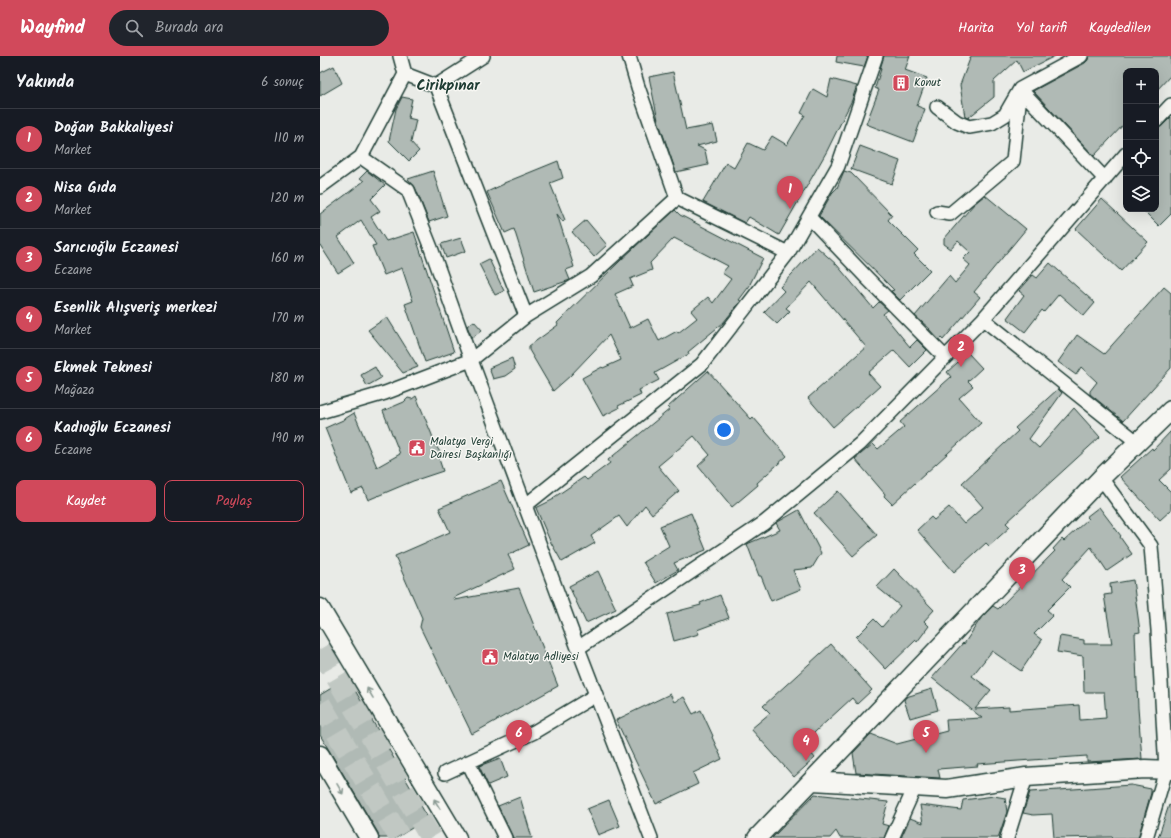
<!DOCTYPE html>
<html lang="tr">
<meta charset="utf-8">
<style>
body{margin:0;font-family:Kalam,sans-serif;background:#20242c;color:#f1f3f6}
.controls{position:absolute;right:12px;top:12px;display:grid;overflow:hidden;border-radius:8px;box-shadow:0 4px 16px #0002}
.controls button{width:36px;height:36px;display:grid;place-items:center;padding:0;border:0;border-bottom:1px solid #363941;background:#171b24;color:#f1f3f6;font:20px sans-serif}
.you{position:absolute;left:404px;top:374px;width:14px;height:14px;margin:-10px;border:3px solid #fff;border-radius:50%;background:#1a73e8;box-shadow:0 0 0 6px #1a73e833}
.badge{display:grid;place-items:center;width:26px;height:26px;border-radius:50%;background:#d1495b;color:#fff;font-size:13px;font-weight:700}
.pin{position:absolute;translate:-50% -33px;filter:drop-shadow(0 1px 2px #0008)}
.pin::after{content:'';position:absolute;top:21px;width:14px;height:12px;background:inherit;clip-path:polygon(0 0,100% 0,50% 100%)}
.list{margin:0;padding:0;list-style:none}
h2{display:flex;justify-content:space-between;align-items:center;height:52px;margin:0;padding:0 16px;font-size:17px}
h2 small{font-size:13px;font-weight:400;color:#9ea1a6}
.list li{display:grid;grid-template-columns:26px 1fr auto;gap:12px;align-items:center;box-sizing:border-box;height:60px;padding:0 16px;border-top:1px solid #363941}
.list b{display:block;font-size:15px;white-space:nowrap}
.list p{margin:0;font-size:13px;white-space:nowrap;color:#9ea1a6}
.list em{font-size:13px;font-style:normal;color:#9ea1a6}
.actions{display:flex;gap:8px;padding:12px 16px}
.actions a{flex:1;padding:9px 0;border:1px solid #d1495b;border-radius:8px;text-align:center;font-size:14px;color:#d1495b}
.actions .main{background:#d1495b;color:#fff}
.icon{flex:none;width:22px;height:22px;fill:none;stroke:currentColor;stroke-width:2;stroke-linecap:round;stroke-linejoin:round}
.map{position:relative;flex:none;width:851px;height:782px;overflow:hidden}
header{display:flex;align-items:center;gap:24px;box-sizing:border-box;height:56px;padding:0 20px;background:#d1495b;color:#fff}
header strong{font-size:19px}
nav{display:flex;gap:22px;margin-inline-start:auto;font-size:14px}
.search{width:280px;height:36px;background:#20242c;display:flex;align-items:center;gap:10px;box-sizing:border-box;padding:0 14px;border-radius:22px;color:#9ea1a6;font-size:15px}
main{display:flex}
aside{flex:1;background:#171b24}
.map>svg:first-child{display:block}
.building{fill:#b0bab5;stroke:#1f3d34;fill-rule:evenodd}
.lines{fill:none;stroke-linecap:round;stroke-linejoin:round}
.highway-tunnel{stroke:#c1c8c3;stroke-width:22;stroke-dasharray:22 11;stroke-linecap:butt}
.street-casing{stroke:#1f3d34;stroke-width:16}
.secondary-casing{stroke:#1f3d34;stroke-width:21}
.street{stroke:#f6f6f2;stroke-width:13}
.secondary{stroke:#f6f6f2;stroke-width:18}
.oneway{stroke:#8a9a93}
.labels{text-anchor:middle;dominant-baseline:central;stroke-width:3;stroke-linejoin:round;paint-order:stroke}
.poi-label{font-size:11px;fill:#1f3d34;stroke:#f6f6f2;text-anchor:start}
.district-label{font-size:15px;font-weight:bold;fill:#1f3d34;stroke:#f6f6f2}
</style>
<header>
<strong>Wayfind</strong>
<div class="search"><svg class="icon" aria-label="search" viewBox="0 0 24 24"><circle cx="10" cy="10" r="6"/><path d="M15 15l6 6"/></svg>Burada ara</div>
<nav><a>Harita</a><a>Yol tarifi</a><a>Kaydedilen</a></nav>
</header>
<main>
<aside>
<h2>Yakında<small>6 sonuç</small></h2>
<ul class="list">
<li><span class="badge">1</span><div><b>Doğan Bakkaliyesi</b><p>Market</p></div><em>110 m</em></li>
<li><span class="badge">2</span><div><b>Nisa Gıda</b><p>Market</p></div><em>120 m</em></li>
<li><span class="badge">3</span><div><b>Sarıcıoğlu Eczanesi</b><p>Eczane</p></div><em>160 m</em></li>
<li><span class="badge">4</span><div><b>Esenlik Alışveriş merkezi</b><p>Market</p></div><em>170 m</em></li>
<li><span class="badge">5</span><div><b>Ekmek Teknesi</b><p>Mağaza</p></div><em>180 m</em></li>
<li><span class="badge">6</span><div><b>Kadıoğlu Eczanesi</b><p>Eczane</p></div><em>190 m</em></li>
</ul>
<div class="actions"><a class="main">Kaydet</a><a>Paylaş</a></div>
</aside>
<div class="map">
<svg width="851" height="782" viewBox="0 0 851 782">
<rect width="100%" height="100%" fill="#e9ebe7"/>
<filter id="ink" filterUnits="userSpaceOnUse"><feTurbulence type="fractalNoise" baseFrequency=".025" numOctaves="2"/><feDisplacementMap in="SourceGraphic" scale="8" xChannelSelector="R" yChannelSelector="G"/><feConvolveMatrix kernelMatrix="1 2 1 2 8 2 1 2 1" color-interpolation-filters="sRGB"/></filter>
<g filter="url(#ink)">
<path class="building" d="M517 0H548L544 11 516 6Z
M564 0H590L585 14 607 22 597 50 605 53 593 86 546 68 559 34 555 32 561 13H560Z
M651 0H735L703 16 697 4 674 25V41L648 62 645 61 640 29Z
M769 0H851V19L836 35V15H806V66L774 100 713 35 765 7 768 4Z
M14 10 22 27 0 40V17Z
M353 16 366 74 393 69 397 85 377 90 385 94 388 109 356 116 338 64 329 21Z
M511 23 537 30 536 32 532 44 507 95 459 179 429 161 425 167 383 146 406 107 414 112 428 87 443 94 452 80 467 89 485 59 481 57 493 33 507 41Z
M82 41 92 43 88 62 96 64 91 86 99 95 89 105 69 85 76 53Z
M851 61V158L839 170 822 153H836V74L842 70Z
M540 90 580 105 572 128 531 113Z
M238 105 243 122 230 127 245 164 243 166 237 158 254 211 246 214 250 224 214 236 194 173 185 177 167 136 184 128V127Z
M47 115 65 129 51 143 60 155 51 161 66 185 94 176 134 296 105 306 85 248 93 245 82 212 64 219 52 190 56 189 41 164 18 181 34 207 18 217 0 189V158L44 125 40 122Z
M113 115 127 160 109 166 95 131 88 123Z
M524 115 531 117 572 159 568 164 598 194 594 198 610 214 580 244 571 235 574 234 499 160 512 137 517 132Z
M665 139 706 173 654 236 660 241 623 284 621 282 619 284 609 273H610L595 260 629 220 635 227 650 209 643 203 650 196 638 185 631 193 624 188V183L654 148Z
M782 143 828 186 801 215 756 173Z
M355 154 360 159 443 202 430 228H431L419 244 421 245 403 267 368 296 369 298 335 317 339 324 319 334 321 339 298 350 299 352 283 360 262 322 282 311 283 312 301 304 289 279 250 320 233 335 209 294V290L238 269 237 267 301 204ZM354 182 408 210 402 217 411 223 393 247 388 241 371 255 377 262 358 277 357 275 339 285 328 263 310 272 295 238 313 230 310 223 332 214 330 207Z
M266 164 287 189 274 201 252 176Z
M141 182 146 195 126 202 121 188Z
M497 191 517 209 553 252 559 246 568 254 563 258 590 291 597 284 607 294 590 311 574 294 548 317 560 330 513 371 488 342 546 291 491 226 466 252 470 255 457 268 444 256 464 235 460 231Z
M169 203 184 235 175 239 159 208Z
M730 207 775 247 764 260 739 238 724 256 722 254 705 276 687 262 704 239 699 235 713 219 717 222Z
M844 231 851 237V312L803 365 770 338V335L777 326 761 311 756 319 738 306 757 279 784 298Z
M67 261 98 311 83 317 48 274Z
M154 265 162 274 152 282 147 270Z
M648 297 662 312 648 325 653 330 639 342 661 367 572 448 564 440 565 438 535 403 553 388 558 393 584 371 580 366 631 321 627 316Z
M192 302 195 313 185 320 173 323 169 312Z
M55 311 61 322 47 330 41 319Z
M388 315 431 363 433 361 467 400 437 427 438 429 412 451 378 410 390 399 374 380 338 410 359 435 332 458 325 449 307 471 299 460 271 480 275 487 242 506 230 485 216 452 234 443 233 442 264 421 267 424 290 407 288 404 350 353 348 351Z
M738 333 742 337 709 383 719 392 754 352 780 381 686 467 690 471 669 490 666 487 634 516 597 474 611 461 614 464 629 451 644 468 663 451 642 427 698 375 695 372Z
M96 340 112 379 114 387 120 396 119 403 123 415 93 425 48 444 43 432 31 437 5 372 23 364 34 357 57 411 80 398 63 355 84 346 88 342 92 343Z
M851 375V413L839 424 851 436V454L840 464 800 421 832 392 833 394Z
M181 425 209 489 188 499 195 513 133 542 134 544 199 532 238 630 152 678 100 571 102 562 75 500 130 476 119 452Z
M518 435 557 479 533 500 494 457Z
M779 451 801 480 800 481 812 498 787 515 771 491 742 523 750 531 727 554 733 559 714 578 722 584 701 615 672 595 652 620 671 634 655 653 689 651V654L759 649 760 664 786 662 784 636H764L763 600 737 596 740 580 764 584V588H792L784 539 791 538 790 528 813 524 820 576 815 577 818 652 822 703 767 706V700L657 708 658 710 618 713 620 722 536 717 533 697 551 678 577 688 627 675 626 664 662 662 612 622 643 587 644 588 661 562 673 550 678 553 735 495 733 493 742 483 744 485 768 463 766 461Z
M479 454 501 497 492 512 473 514 481 533 451 545 441 520H439L427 488 460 474 456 467Z
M371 457 386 494 354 507 358 514 336 527 323 506 349 490 340 470Z
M574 513 614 554 604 565 609 570 597 586 596 584 566 613 536 581 554 563 562 571 580 550 557 531Z
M278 515 296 553 266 567 249 530Z
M400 539 409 562 377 574 379 578 354 585 347 558 381 549 380 547Z
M511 588 552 634 537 648 532 642 483 687 495 702 474 721 431 673 450 657 443 650Z
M28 622 108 762 76 782H59L58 777 0 679V639Z
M612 633 618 654 590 662 584 644 586 641Z
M350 638 354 646 364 641 373 658 381 654 393 680 392 681 402 703 373 717 378 728 336 748 296 664Z
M180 702 187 721 168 729 159 710Z
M811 729 831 733V737L818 782H792L793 781 734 782 732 758 713 759 703 757 710 736Z
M495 738 568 746 562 768 569 770 564 782H520L516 775 510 782H452Z
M674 740 685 742 687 756 678 782H581L590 762 603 767 600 749 641 754 643 744Z
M200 741 212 782H193L178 750Z
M289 744 300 770 278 779 267 753Z
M849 749 851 750V782H838Z"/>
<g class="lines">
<path class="highway-tunnel" d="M0 593 111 782
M0 648 80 782"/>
<g class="street-casing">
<path id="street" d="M163 0 116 30 206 260 151 304 258 592
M309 0 318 31 357 142
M85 18 116 30
M700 33 785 123
M617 51 637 66 649 71 672 67 685 59 700 33 761 0
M836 65 851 49
M0 131 41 101 85 18 80 0
M617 156 630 158 693 105 700 38
M489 161 547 222 625 301
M206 260 271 220 357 142 468 197
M663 263 817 386
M0 356 65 337 151 304 111 192 88 134 41 101
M781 422 831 490 838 574 846 714 826 782
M206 449 382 308 468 197 518 110 556 0
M148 706 185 782
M125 717 214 676 276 639
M331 782 258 592 444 467 540 388 663 263 806 98
M572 782 595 731
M687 782 706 721"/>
</g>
<g class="secondary-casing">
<path id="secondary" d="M0 552 137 782
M0 699 49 782
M493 725 627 733 706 721 825 713 851 714
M437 782 781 422 851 354"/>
</g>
<use href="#street" class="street"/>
<use href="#secondary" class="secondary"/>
</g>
<defs><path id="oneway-shaft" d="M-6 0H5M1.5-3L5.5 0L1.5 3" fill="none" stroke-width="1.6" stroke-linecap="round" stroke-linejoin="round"/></defs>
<g class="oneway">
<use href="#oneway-shaft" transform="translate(50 637) rotate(-121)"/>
<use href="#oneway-shaft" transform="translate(20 733) rotate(60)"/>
<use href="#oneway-shaft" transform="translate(117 748) rotate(-121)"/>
</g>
</g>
<defs>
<g id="building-square" transform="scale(0.9)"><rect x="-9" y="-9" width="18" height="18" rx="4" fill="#d1495b" stroke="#f6f6f2"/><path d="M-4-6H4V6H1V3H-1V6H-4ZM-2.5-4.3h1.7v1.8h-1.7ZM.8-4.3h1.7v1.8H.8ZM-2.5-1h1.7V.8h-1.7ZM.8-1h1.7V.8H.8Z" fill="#fff"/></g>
<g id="civic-square" transform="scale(0.9)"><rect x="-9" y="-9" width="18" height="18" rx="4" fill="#d1495b" stroke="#f6f6f2"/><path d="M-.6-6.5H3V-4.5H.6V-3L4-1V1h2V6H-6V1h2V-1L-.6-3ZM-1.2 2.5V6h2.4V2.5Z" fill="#fff"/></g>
</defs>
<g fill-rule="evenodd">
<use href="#building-square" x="581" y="27"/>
<use href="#civic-square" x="97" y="392"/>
<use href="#civic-square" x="170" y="601"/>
</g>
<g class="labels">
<g class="poi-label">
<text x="594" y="27">Konut</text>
<text x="110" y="386">Malatya Vergi<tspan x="110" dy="13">Dairesi Başkanlığı</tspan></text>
<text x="183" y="601">Malatya Adliyesi</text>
</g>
<g class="district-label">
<text x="128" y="30">Cirikpınar</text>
</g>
</g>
</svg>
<div class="controls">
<button>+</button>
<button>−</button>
<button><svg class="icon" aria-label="locate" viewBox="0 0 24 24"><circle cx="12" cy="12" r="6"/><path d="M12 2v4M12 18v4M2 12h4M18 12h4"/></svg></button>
<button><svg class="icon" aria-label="layers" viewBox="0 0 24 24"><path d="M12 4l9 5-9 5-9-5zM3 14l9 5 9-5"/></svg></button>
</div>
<div class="you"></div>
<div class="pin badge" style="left:470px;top:153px">1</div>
<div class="pin badge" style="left:641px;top:311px">2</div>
<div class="pin badge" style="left:702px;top:534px">3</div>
<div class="pin badge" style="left:486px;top:705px">4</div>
<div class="pin badge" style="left:606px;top:697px">5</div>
<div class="pin badge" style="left:199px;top:697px">6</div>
</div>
</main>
